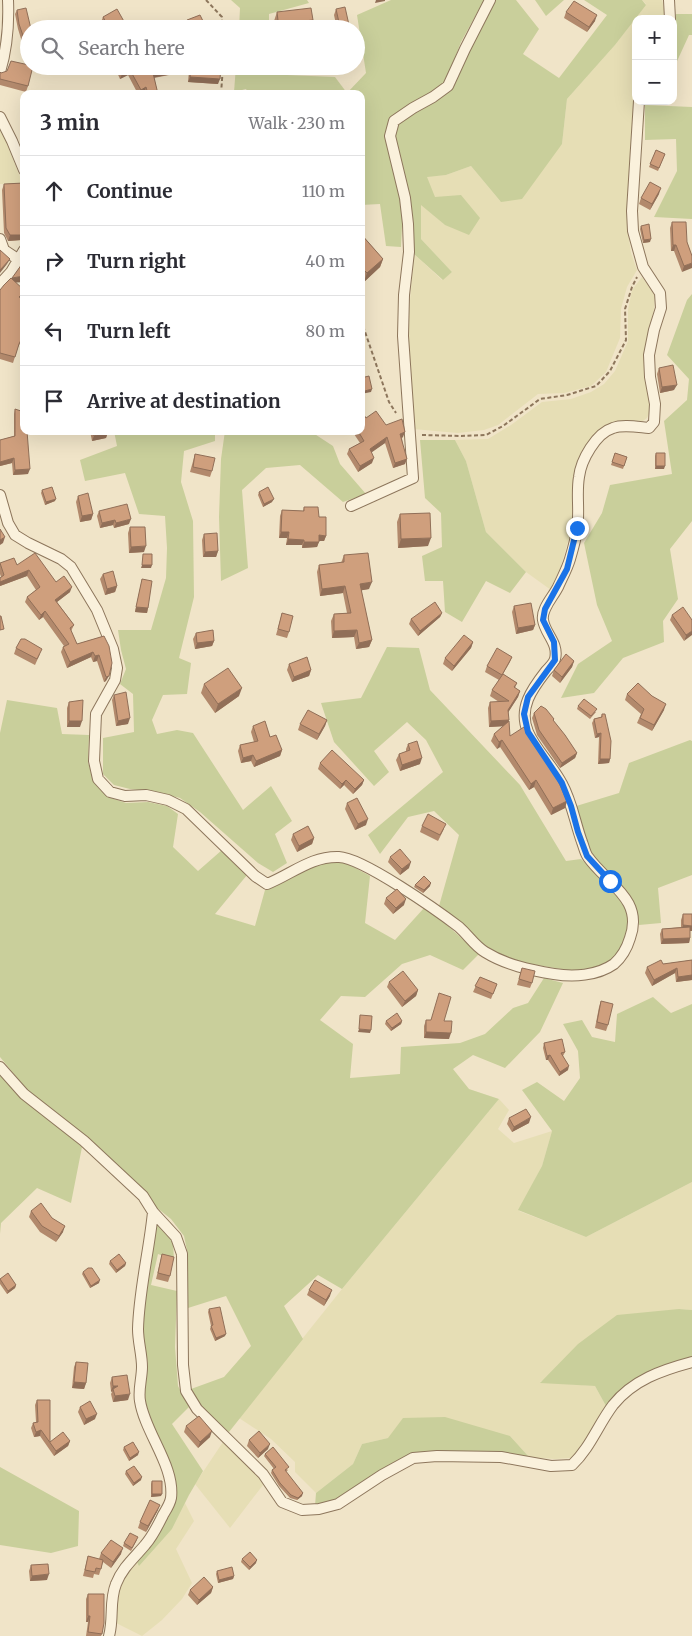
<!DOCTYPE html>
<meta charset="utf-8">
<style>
body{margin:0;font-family:Merriweather,serif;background:#f2f2f3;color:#2b2b33}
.controls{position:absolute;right:15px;top:15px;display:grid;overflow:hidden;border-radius:10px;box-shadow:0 5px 20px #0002}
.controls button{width:45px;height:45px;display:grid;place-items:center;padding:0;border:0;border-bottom:1px solid #e1e1e2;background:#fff;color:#2b2b33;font:25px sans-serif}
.stop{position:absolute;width:15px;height:15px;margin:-11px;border:4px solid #1a73e8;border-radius:50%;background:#fff}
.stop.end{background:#1a73e8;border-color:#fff;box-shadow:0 1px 5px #0008}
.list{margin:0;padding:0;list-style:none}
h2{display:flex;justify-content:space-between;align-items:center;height:65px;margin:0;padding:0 20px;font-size:21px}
h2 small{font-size:16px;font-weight:400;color:#7c7c81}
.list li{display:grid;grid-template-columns:32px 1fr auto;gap:15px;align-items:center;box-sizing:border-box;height:70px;padding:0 20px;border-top:1px solid #e1e1e2}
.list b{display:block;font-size:19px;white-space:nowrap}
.list em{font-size:16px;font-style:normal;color:#7c7c81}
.icon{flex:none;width:28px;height:28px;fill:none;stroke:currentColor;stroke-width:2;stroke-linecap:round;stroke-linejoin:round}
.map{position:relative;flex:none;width:692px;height:1636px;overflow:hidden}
.search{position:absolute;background:#fff;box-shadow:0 5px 20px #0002;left:20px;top:20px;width:345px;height:55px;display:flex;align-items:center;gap:12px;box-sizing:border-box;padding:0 18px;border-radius:28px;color:#7c7c81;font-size:19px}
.panel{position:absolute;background:#fff;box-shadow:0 5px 20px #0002;left:20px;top:90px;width:345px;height:345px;border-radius:10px}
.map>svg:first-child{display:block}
.farmland{fill:#e6deb5}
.green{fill:#c9cf9b}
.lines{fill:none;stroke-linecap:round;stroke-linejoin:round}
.street-casing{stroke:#8d765c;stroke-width:12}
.path{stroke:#8d765c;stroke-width:2;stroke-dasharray:4 2.5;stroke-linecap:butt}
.street{stroke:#faf1dc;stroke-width:10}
.wall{fill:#b2896c}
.shaded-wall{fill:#916f58}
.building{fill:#cf9f7d;stroke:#916f58}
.route{stroke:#1a73e8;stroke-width:6}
</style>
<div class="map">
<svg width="692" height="1636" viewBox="0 0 692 1636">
<rect width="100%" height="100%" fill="#f0e4c8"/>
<path class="farmland" d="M642 0H662L666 18 636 19V101L633 113 628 232 631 253 637 270 627 287 621 309 620 338 606 372 591 386 564 393 538 394 498 425 484 430 458 433 413 429 407 335 414 254 442 280 452 272 421 239V204L445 225 426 176 446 175 471 166 500 201 562 144 567 99 615 45 646 4Z
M0 126 13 159 23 184H0Z
M642 277 655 296 654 309 646 342 645 359 652 407 647 418 640 423H613L574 479 572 528 560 569 551 590 526 572 486 532 466 461 455 440 488 439 511 425 542 402 571 399 591 392 604 384 615 371 628 341V310L632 290Z
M499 1099 509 1110 498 1129 514 1143 552 1131 542 1166 519 1211 586 1237 692 1182V1310L679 1309 540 1382 595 1386 606 1406 578 1451 571 1458 555 1459 529 1457 510 1436 388 1438 362 1444 353 1464 316 1493 295 1472V1462L271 1439 239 1418 342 1289Z
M223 1442 261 1476 263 1485 230 1528 195 1484Z
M185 1503 194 1521 176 1549 192 1583 182 1599 162 1620 142 1636 116 1623 118 1583 136 1560 172 1529Z"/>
<path class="green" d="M231 0H307L309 3 269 14V29H239L240 8Z
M391 0H484L461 42 445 83 430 93 407 106 389 120 385 134 403 205 401 247 386 246 380 204 361 205V94H249L246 89 234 92 236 66H280L287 75 335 77 347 93 366 73 357 15Z
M496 0H516L539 29 523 54 559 78 607 15 584 0H642L646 5 615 45 567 99 562 144 522 199 501 202 471 166 446 175 427 177 435 197 461 195 480 218 469 235 445 225 421 205V239L452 272 443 280 414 254V225L409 197 394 140 398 123 417 111 438 100 454 85 462 64 492 5Z
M535 0H564L546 16Z
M676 14H692V35H689L673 70V25Z
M645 105 692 107V219L654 217 677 171 676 139 645 140Z
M692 294V521L670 549 678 599 663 621 664 642 623 658 594 693 561 698 578 664 612 641 597 605 584 543 602 513 610 485 672 474 664 421 687 400 689 379 667 355 687 300Z
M114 431H215V441L184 451 181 482 193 521 194 597 179 658 191 663 187 694 163 695 152 720 157 734 177 730 193 733 243 810 271 786 292 821 275 834 287 863 273 872 258 863 200 812 180 798 156 792 130 789 114 785 103 774V738L134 732 133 694 120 684 126 669 121 650 118 630H151L166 578 167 548 165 516 139 514 125 473 85 481 80 460 117 446Z
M225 431H310L333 446 340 464 366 494 343 502 300 465 266 468 242 490 248 568 221 581 219 517 221 459Z
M420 440H455L466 461 486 532 526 572 510 593 486 581 462 622 445 612 443 581H425L422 556 442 547 441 513 425 498Z
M387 647 419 648 430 690 520 785 566 861 581 859 610 885 630 913 629 933 622 949 606 965 586 973 518 962 483 947 455 918 439 906 459 835 434 811 408 817 380 854 368 835 443 772 426 740 407 722 374 751 389 772 374 786 334 742 321 703 361 698Z
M7 700 57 708 62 734 89 735 88 762 93 779 108 797 126 803 148 802 167 806 178 814 173 847 198 871 222 850 247 875 215 914 255 926 265 890C283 882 324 857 341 862 351 865 361 871 370 876L365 923 395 940 424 908 447 925 479 954 463 970 430 955 402 964 365 997 341 996 320 1020 353 1044 350 1078 400 1074 401 1047 460 1043 485 1034 513 1008 528 1003 544 978 563 983 540 1032 505 1068 473 1055 453 1069 469 1089 499 1099 342 1289 318 1275 284 1306 303 1339 229 1432C211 1419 201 1408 191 1389L224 1377 251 1346 226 1296 188 1308V1255L184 1236 171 1219 156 1207 144 1191 29 1092 0 1057V733Z
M690 740 692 741V875L658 888 661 923 639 925 635 905 584 844 573 807 619 793 629 763Z
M653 997 671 1013 692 1004V1182L586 1237 518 1210 542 1166 552 1131 522 1090 537 1082 564 1101 580 1078 578 1051 563 1024 582 1020 592 1037 615 1042 617 1014Z
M0 1071 49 1118 82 1147 71 1203 37 1188 1 1223 0 1234Z
M156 1223 173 1242 174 1260 158 1254 151 1285 177 1291 175 1347 178 1386 189 1407 172 1424 203 1471 189 1495 172 1529 139 1566 136 1560 157 1537 171 1512 174 1496V1474L164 1448 149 1420 142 1399 148 1364 141 1332Z
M679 1309 692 1310V1360L631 1382 606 1406 595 1386 540 1383 578 1344 617 1315Z
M445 1417 510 1436 529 1457 499 1454 409 1456 376 1473 337 1500 315 1506 316 1493 353 1464 362 1444 388 1438 403 1418Z
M0 1467 79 1511 78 1546 51 1553 0 1545Z"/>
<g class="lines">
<g class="street-casing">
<path id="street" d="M669 0 670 19
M0 72C7 49 9 24 8 0
M0 117 12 141 24 170
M0 239 4 250 19 260
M0 284 11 272 24 250
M0 495 8 523 15 535 28 543 61 559 71 567 97 610 113 649 117 668 115 680 96 714 94 761 98 779 110 792 125 796 146 795 168 800 186 809 255 876 267 884C292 874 311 856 339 857 363 858 438 911 459 927 468 935 475 946 485 952 506 965 530 970 554 974 573 977 597 976 614 964 622 957 627 948 630 938 644 899 607 884 588 857 585 853 584 847 582 842 575 823 572 802 562 784 553 766 535 749 528 732 518 708 532 689 546 671 549 668 554 663 555 659 559 643 545 634 543 620 541 609 553 597 558 587 562 578 567 569 570 559 573 549 576 539 577 529 580 512 576 494 579 477 581 460 596 433 613 428 623 424 638 427 649 428L654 422 655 404 650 377 649 355 654 330 661 308 660 293 643 267 633 231 632 211 639 101
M351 506 413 478 403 336 404 295 409 252 408 224 405 198 390 136 394 121 413 108 433 97 448 86 465 49 490 0
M0 1067 24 1094 84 1141 143 1196 153 1212 176 1237 182 1254 183 1365 186 1391 197 1409 263 1474 282 1502 302 1510 319 1509 338 1504 382 1475 413 1458 437 1456 501 1457 551 1466 572 1465C590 1448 598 1425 613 1405 633 1380 662 1370 692 1362
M109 1636C114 1618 109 1601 116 1584 122 1568 135 1557 145 1545 153 1536 158 1525 163 1515 166 1510 170 1504 171 1498 175 1466 145 1433 140 1401 138 1390 142 1378 142 1367 142 1354 138 1342 138 1329 139 1290 149 1252 153 1212"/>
</g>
<path class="path" d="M206 0 222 17V29
M221 94 223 66
M361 320 389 402 396 413
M422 435 461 436 486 435 503 426 540 399 567 395 596 386 610 371 626 340 625 309 632 287 637 277"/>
<use href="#street" class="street"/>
</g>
<path class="wall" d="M336 9 349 25 348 29H337L334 15Z
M17 10 29 29V58H27L18 29 15 14Z
M277 12 309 29H275L274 21Z
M566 12 595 21 587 32 564 18Z
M103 17 126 25 124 29H105L101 22Z
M187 20 207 29H187L185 25Z
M115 66H219L218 84 188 82 189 71 154 78 158 94H145L144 93 142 94H138L128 75 120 79 115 68Z
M0 72 28 86 26 92 0 85Z
M656 150 665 154 658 171 649 167Z
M24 183V209L23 210 21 240 8 241 4 233 2 190 4 184Z
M659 194 650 210 639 204 641 198Z
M672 222 687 242 692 256 682 272 674 251H671L670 228Z
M641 226 650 242 643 243 640 229Z
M361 234 383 259 380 267 364 282 361 279Z
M12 278 23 296 21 298 24 300V335L18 347 13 363 0 359V290Z
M659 368 674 390 660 393 657 374Z
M15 409 24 431H31V433L27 432 28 474 13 475 12 463 0 466V440L14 436V414Z
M366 418 386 425 403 437 402 438 405 464 393 468 385 443 371 452 372 463 358 472 347 454 349 449 360 443 352 431H361Z
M90 431H108L106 438 92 441Z
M615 453 627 457 623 469 611 465Z
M656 453 664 469H655V456Z
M195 454 212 471 210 477 190 472Z
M42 490 55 501 45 505 41 493Z
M259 492 272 502 263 507 258 495Z
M78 496 93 514 91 520 80 522 76 502Z
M304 507 319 517 326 536 324 541H319L317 547 302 548V545H286L287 538H279L280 516 282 510 303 511Z
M99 511 129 524 114 528 113 525 100 528 97 516Z
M400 514 428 546 398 548 397 522Z
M130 527 144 552 129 553 128 533Z
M204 534 218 551 216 557H203L202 540Z
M344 555 369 589 361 590 372 640 369 647 356 649 354 637 332 638 331 621 334 614 347 613 343 593 320 596 317 572 319 565 341 563Z
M0 563 17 565 56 582 70 592 57 602 74 625 71 631 77 644 104 636 106 681 104 682 97 661 93 662 91 657 67 668 61 652 63 647 64 646 43 617 39 620 25 602 27 597 36 590 27 576 0 586V578L1 577 0 574Z
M103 574 117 586 115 592 105 595 100 579Z
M142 579 148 608 147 613 135 612Z
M514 606 535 625 533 630 516 634 512 612Z
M282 613 289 632 287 638 276 635Z
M442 613 440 617 418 636 409 624 411 619Z
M672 615 692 620 684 641 670 620Z
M196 633 214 641 212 646 195 649 193 639Z
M473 642 471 648 452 671 443 664 445 658Z
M16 648 40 654 35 665 14 654Z
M512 657 510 662 503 674 517 683 515 688 520 691 518 697 508 712V722L510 736 532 742 567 801 565 808 551 815 534 787 529 790 500 747 497 749 491 741 494 734 504 726 489 727 488 708 490 702H499L490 696 492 690 499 680 485 672 487 666Z
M574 661 572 667 560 683 552 676 554 670Z
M289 664 311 670 309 676 292 682 287 670Z
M204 684 239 696 215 713 201 693Z
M627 694 652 696 664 710 652 731 637 723 641 714 625 700Z
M114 695 128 724 116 726 112 700Z
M69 702 80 727H67V708Z
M578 706 596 712 590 719 577 709Z
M534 713 554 719 553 721 577 753 575 758 560 768 537 735 532 718Z
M602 714 610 759 609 763 598 764 599 737 595 738 592 723 594 719 601 717Z
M327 720 325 726 317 740 298 730 300 724Z
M253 726 270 737 282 750 280 756 254 767 251 761 241 763 238 751 240 745 254 742 251 732Z
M408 744 420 764 400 771 396 760 399 754 406 752V749Z
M320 763 364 780 362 785 353 794 344 785 340 789 318 769Z
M347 803 366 825 355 830 345 809Z
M422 826 444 829 438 841 420 832Z
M293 834 314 838 312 844 297 852 291 840Z
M390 857 409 868 400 875 388 862Z
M415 885 430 886 423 893 414 887Z
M386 898 404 905 393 914 384 904Z
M683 914H692V931H690V938L689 943 661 944 660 934 662 929 681 927V920Z
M692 960V980L676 982 675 973 652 986 645 973 647 967 663 964Z
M522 968 532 983 530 988 517 985Z
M480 977 497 984 491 999 473 992Z
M389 982 418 990 416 996 402 1007 387 987Z
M601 1001 608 1025 606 1031 595 1028 599 1007Z
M426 1020 444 1021 449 1039 424 1038V1026Z
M386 1021H402L401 1024 391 1031 385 1024Z
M544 1043 565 1052 563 1056 568 1070 559 1076 548 1060H546L543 1048Z
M509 1118 529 1123 512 1132 507 1124Z
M31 1211 52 1218 63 1232 56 1242 40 1232 29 1217Z
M162 1254 170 1276 168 1282 156 1279Z
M110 1261 126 1263 125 1266 116 1273 109 1264Z
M83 1272 99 1283 90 1288 82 1274Z
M0 1279 16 1285 15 1288 7 1294 0 1284Z
M309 1290 330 1296 324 1306 307 1295Z
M209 1309 225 1336 215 1341 210 1329 211 1326 208 1312Z
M76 1362 86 1383 84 1389 72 1388 74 1367Z
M112 1377 128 1400 113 1402 111 1394 112 1392 111 1391 110 1383Z
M37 1400 50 1442 70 1441 68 1446 54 1456 40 1436 34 1437 31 1428 33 1423 36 1422 35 1405Z
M80 1407 95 1419 84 1425 78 1412Z
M186 1426 210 1437 198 1448 184 1432Z
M249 1440 268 1449 258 1458 247 1446Z
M124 1447 138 1455 129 1461 123 1450Z
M265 1454 288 1470 286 1472 302 1496 297 1500 290 1498 279 1486 271 1473 272 1470 274 1469 264 1456Z
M126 1471 141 1480 133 1486 125 1474Z
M152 1481 161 1496 151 1497V1484Z
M158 1510 146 1532 138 1528 140 1522Z
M137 1540 131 1551 123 1546 124 1543Z
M101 1553 121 1554 111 1568 103 1562 99 1575 94 1574 93 1578 83 1576 88 1556 99 1559Z
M242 1559 256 1563 249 1570 241 1562Z
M31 1565 47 1580 30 1581 29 1571Z
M217 1571 234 1576 233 1579 218 1583 216 1574Z
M213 1587 211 1593 197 1605 188 1595 190 1590Z
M88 1594 102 1634 101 1636H86L88 1622H86V1599Z"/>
<path class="shaded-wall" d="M376 0H385V1L375 3Z
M597 15 595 21 587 32 589 27Z
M313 20 309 29H293L295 22Z
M126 25 124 29H118Z
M349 25 348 29H339L340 27Z
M188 66H191L189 71 151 78 153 73Z
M130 70 128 75 120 79 122 74Z
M190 77 220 79 218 84 188 82Z
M146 87 144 93 140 94 141 90Z
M661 188 659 194 650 210 652 204Z
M10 235H23L21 240 8 241Z
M651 239 650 242 643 243 644 240Z
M673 245H676L674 251H671Z
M10 259 7 264 0 273V270Z
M383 259 380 267 364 282 367 273Z
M692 263V268L682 272 684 266Z
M24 276V282L10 283 12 278Z
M677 385 674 390 660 393 662 387Z
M372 389 371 392 361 394V392Z
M108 432 106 438 92 441 94 436Z
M405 432 403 437 398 439 400 434Z
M387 437 385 443 368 455 370 449Z
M14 458 12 463 0 466V462Z
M374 458 372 463 358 472 360 466Z
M407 459 405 464 393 468 395 463Z
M656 466H665L664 469H655Z
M30 469 28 474 13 475 15 470Z
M56 499 55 501 45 505 46 502Z
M274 499 272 502 263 507 264 504Z
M93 514 91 520 80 522 82 516Z
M131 519 129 524 114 528 116 523Z
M115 520 113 525 100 528 102 523Z
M281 532H289L287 538H279Z
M319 535 326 536 324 541H317Z
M5 537 3 543 0 545V540Z
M431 538 428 546 398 548 401 539Z
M288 539 304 540 302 545H286Z
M304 542H319L317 547 302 548Z
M146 546 144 552 129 553 131 547Z
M218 551 216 557H203L205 552Z
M142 565H152L151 568H141Z
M29 570 27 576 0 586V582Z
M372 582 369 589 358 591 360 584Z
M117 586 115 592 105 595 107 589Z
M345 586 343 593 320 596 322 589Z
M72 587 70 592 53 605 55 600Z
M136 607 148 608 147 613 135 612Z
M45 611 43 617 39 620 41 615Z
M442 613 440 617 418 636 420 631Z
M535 625 533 630 516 634 518 628Z
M357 630 354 637 332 638 334 631Z
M692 631V635L684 641 686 635Z
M372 640 369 647 356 649 359 643Z
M214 641 212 646 195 649 197 643Z
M473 642 471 648 452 671 454 666Z
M93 652 91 657 67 668 70 662Z
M99 655 97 661 93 662 95 656Z
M574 661 572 667 560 683 562 677Z
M311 670 309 676 292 682 294 677Z
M109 676 106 681 104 682 106 677Z
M242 688 239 696 215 713 218 704Z
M520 691 518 697 506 716 508 710Z
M666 704 664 710 652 731 654 725Z
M130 718 128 724 116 726 118 721Z
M327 720 325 726 317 740 319 734Z
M509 720 507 726 489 727 491 721Z
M69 721H82L80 727H67Z
M601 733 599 737 595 738 597 734Z
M502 740 500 747 497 749 499 742Z
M282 750 280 756 254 767 256 761Z
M577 753 575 758 560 768 562 763Z
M253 755 251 761 241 763 243 758Z
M422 758 420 764 400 771 402 765Z
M600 759H610L609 763 598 764Z
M346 780 344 785 340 789 342 784Z
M364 780 362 785 353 794 355 789Z
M536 780 534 787 529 790 531 784Z
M567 801 565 808 551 815 553 808Z
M368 819 366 825 355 830 358 824Z
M314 838 312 844 297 852 299 846Z
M411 862 409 868 400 875 402 869Z
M431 883 430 886 423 893 424 890Z
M406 899 404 905 393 914 396 908Z
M683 925 692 926V931H681Z
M690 938 689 943 661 944 663 939Z
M677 968 675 973 652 986 654 980Z
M692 975V980L676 982 678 977Z
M418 990 416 996 402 1007 405 1001Z
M402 1021 401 1024 391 1031 392 1028Z
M359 1029 371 1030 370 1033 358 1032Z
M426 1032 451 1033 449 1039 424 1038Z
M550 1055 548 1060H546L547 1056Z
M569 1066 568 1070 559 1076 560 1072Z
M531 1117 529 1123 512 1132 514 1127Z
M65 1226 63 1232 56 1242 59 1236Z
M126 1263 125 1266 116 1273 117 1270Z
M100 1280 99 1283 90 1288 91 1286Z
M16 1285 15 1288 7 1294 8 1291Z
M332 1290 330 1296 324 1306 326 1300Z
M226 1334 225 1336 215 1341 216 1338Z
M74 1382 86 1383 84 1389 72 1388Z
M113 1386H118L113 1389 112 1392 111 1391Z
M130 1394 128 1400 113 1402 115 1396Z
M97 1414 95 1419 84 1425 86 1419Z
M41 1430 40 1436 34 1437 36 1432Z
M212 1431 210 1437 198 1448 200 1442Z
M70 1441 68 1446 54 1456 56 1451Z
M270 1444 268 1449 258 1458 260 1453Z
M139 1452 138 1455 129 1461 130 1458Z
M142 1477 141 1480 133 1486 134 1483Z
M303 1493 302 1496 297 1500 298 1498Z
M152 1494H162L161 1496 151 1497Z
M160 1505 158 1510 146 1532 148 1526Z
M123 1548 121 1554 111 1568 113 1562Z
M257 1560 256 1563 249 1570 250 1567Z
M49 1574 47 1580 30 1581 32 1576Z
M234 1576 233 1579 218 1583 219 1580Z
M213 1587 211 1593 197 1605 199 1600Z
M88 1616H90L88 1622H86Z"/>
<path class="building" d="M574 1 597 15 589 27 566 12Z
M345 7 349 25 340 27 336 9Z
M26 8 31 29H29V53L19 24 17 10Z
M311 8 313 20 295 22 296 29H279L277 12Z
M117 9 126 25 118 29H110L103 17Z
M200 15 207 29H191L187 20Z
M11 61 29 65V66H33L28 86 0 79V72L1 73 7 71Z
M119 66H188L153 73 158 94H148L146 87 141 90 130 70 122 74Z
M191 66 221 67 220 79 190 77Z
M656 150 665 154 659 168 650 164Z
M650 182 661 188 652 204 641 198Z
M24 183V204H23V235H10L6 228 4 184Z
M672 222H686L687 242 692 256V263L684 266 676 245H673Z
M649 224 651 239 644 240 641 226Z
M361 234 383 259 367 273 361 267Z
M0 250 10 259 0 270Z
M22 264H24V276L12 278Z
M11 278 24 290V292L19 297 24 300V318H23L24 319V334L19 344 15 357 0 353V290L4 285Z
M673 365 677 385 662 387 659 368Z
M369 376 372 389 361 392V378Z
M15 409 24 412V431H27L30 469 15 470 14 458 0 462V440L15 436Z
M376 411 386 425 402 419 405 432 400 434 407 459 395 463 387 437 370 449 374 458 360 466 349 449 364 441 358 431H361V417L364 415 366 418Z
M93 431H108V432L94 436Z
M615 453 627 457 624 466 612 462Z
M656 453H665V466H656Z
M195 454 215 458 212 471 193 467Z
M52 487 56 499 46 502 42 490Z
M268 487 274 499 264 504 259 492Z
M88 493 93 514 82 516 78 496Z
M127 504 131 519 116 523 115 520 102 523 99 511Z
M304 507H318L319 517H326V536L319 535V542H304V540L288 539 289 532H281L282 510 304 511Z
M430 513 431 538 401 539 400 514Z
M130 527H145L146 546 131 547Z
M0 529 5 537 0 540Z
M217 533 218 551 205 552 204 534Z
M35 553 56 582 64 576 72 587 55 600 74 625 70 628 77 644 104 636 109 646 112 663 109 676 106 677 99 655 95 656 93 652 70 662 63 647 69 644 45 611 41 615 27 597 40 587 29 570 0 582V578L4 575 0 563 14 558 17 565Z
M368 553 372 582 360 584 372 640 359 643 357 630 334 631V614L351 613 345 586 322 589 319 565 344 562V555Z
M143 554H152V565H142Z
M113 571 117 586 107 589 103 574Z
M142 579 152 581 148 608 136 607Z
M435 602 442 613 420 631 411 619Z
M531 603 535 625 518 628 514 606Z
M683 607 692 620V631L686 635 672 615Z
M282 613 293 616 289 632 278 629Z
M0 616H1L4 629 0 630Z
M213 630 214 641 197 643 196 633Z
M464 635 473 642 454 666 445 658Z
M21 639H25L42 649 37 659 16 648Z
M497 648 512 657 502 675 487 666Z
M566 654 574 661 562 677 554 670Z
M307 657 311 670 294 677 289 664Z
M228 668 242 688 218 704 204 684Z
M503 674 517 683 514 687 520 691 508 710 509 720 491 721 490 702 509 701 492 690Z
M638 683 652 696 666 704 654 725 640 718 644 709 627 694Z
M126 692 130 718 118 721 114 695Z
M584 699 597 709 591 716 578 706Z
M83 700 82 721H69V702Z
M541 706 546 709 554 719 553 720 565 735 577 753 562 763 539 730 534 713Z
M308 710 327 720 319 734 300 724Z
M602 714H605L611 741 610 759H600L601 733 597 734 594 719 602 717Z
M265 721 270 737 276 735 282 750 256 761 253 755 243 758 240 745 258 741 253 726Z
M509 721 510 736 524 727 532 742 555 774 567 801 553 808 536 780 531 784 502 740 499 742 494 734Z
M417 741 422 758 402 765 399 754 410 750 408 744Z
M332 750 364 780 355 789 346 780 342 784 320 763Z
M357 798 368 819 358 824 347 803Z
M428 814 446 824 440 835 422 826Z
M308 826 314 838 299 846 293 834Z
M400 849 411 862 402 869 390 857Z
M424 876 431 883 424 890 415 885Z
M397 889 406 899 396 908 386 898Z
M683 914H692V926L683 925Z
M690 927V938L663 939 662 929Z
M661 960 663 964 692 960V975L678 977 677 968 654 980 647 967Z
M522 968 535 971 532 983 519 979Z
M403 971 418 990 405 1001 389 982Z
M480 977 497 984 493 994 475 986Z
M439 993 451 997 444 1021H452L451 1033 426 1032V1020H431Z
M601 1001 613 1004 608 1025 597 1022Z
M397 1013 402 1021 392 1028 386 1021Z
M360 1015 372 1016 371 1030 359 1029Z
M562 1039 565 1052 561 1053 569 1066 560 1072 550 1055 547 1056 544 1043Z
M526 1109 531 1117 514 1127 509 1118Z
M41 1203 52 1218 65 1226 59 1236 42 1226 31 1211Z
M119 1254 126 1263 117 1270 110 1261Z
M162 1254 174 1257 170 1276 158 1273Z
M88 1268H92L100 1280 91 1286 83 1272Z
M8 1273 16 1285 8 1291 0 1279Z
M315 1280 332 1290 326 1300 309 1290Z
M220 1307 226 1334 216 1338 211 1326 213 1325 209 1309Z
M76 1362 88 1363 86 1383 74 1382Z
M127 1375 130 1394 115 1396 113 1389 118 1386H113L112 1377Z
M37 1400H50V1442L63 1432 70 1441 56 1451 41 1430 36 1432 33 1423 38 1422Z
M90 1401 97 1414 86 1419 80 1407Z
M199 1416 212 1431 200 1442 186 1426Z
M259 1431 270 1444 260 1453 249 1440Z
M133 1442 139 1452 130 1458 124 1447Z
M273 1447 289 1467 285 1470 303 1493 298 1498 291 1495 280 1483 272 1470 276 1467 265 1454Z
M134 1466 142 1477 134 1483 126 1471Z
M152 1481H162V1494H152Z
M150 1500 160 1505 148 1526 140 1522Z
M130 1533 138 1537 132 1548 124 1543Z
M111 1540 123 1548 113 1562 101 1553Z
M250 1552 257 1560 250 1567 242 1559Z
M88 1556 103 1560 101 1569 96 1568 95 1572 85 1570Z
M48 1564 49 1574 32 1576 31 1565Z
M232 1567 234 1576 219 1580 217 1571Z
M204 1577 213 1587 199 1600 190 1590Z
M88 1594H104V1623L102 1634 88 1632 90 1616H88Z"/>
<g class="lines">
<path class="route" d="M577 528 567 569 545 609 543 620 554 642 555 660 528 697 524 714 528 732 562 783 571 806 578 832 587 856 610 881"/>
</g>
</svg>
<div class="controls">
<button>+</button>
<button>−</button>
</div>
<div class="stop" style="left:610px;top:881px"></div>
<div class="stop end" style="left:577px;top:528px"></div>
<div class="search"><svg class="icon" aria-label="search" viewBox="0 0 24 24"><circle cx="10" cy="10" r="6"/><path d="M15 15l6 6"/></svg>Search here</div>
<section class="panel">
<h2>3 min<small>Walk · 230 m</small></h2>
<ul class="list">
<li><svg class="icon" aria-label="ahead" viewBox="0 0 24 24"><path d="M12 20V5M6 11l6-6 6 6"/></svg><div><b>Continue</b></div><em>110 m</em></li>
<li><svg class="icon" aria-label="right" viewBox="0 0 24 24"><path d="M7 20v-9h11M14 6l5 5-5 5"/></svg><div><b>Turn right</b></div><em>40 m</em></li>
<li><svg class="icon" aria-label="left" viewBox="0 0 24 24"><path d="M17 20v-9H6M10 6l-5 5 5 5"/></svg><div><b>Turn left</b></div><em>80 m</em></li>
<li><svg class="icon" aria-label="arrive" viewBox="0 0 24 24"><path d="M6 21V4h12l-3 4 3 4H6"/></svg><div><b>Arrive at destination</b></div></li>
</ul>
</section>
</div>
